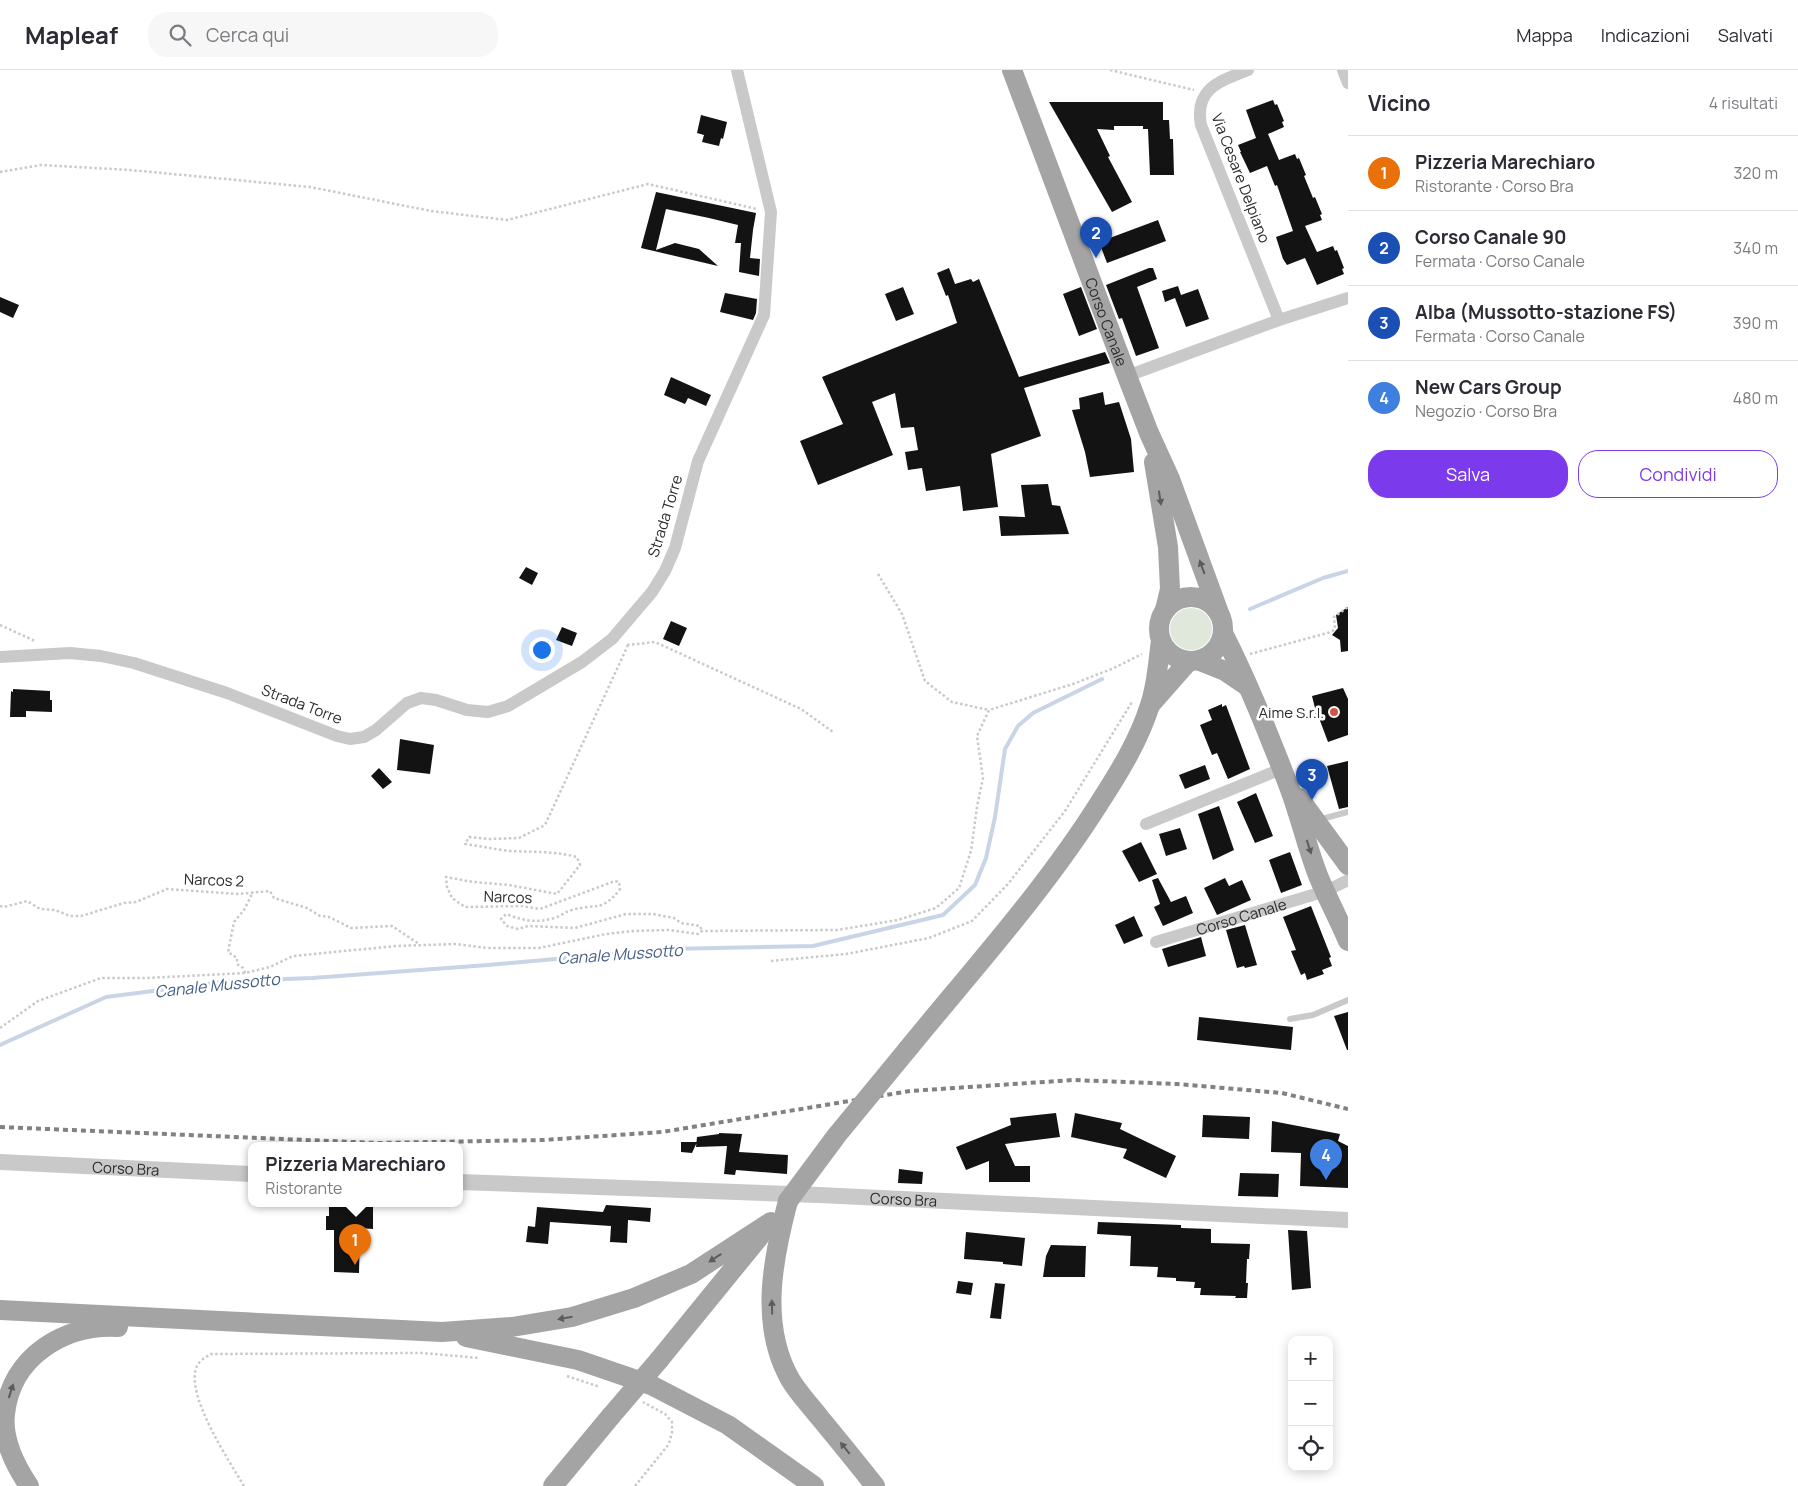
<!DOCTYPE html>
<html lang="it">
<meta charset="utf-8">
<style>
body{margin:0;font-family:Manrope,sans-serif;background:#f7f7f7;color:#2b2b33}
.controls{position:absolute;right:15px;bottom:15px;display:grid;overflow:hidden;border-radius:10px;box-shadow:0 2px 12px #0003}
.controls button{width:45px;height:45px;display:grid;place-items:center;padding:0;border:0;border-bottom:1px solid #e1e1e2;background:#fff;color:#2b2b33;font:25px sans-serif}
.you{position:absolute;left:541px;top:579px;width:18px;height:18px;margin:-12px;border:4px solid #fff;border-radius:50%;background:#1a73e8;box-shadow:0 0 0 8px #1a73e833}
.badge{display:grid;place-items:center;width:32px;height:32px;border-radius:50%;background:#7c3aed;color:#fff;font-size:16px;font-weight:700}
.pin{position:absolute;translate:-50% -41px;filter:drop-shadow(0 1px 2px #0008)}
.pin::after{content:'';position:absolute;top:26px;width:18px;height:15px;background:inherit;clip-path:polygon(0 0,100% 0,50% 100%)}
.popup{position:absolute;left:248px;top:1072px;width:215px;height:65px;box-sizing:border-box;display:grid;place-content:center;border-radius:10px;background:#fff;filter:drop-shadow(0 1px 4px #0005);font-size:16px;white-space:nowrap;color:#7c7c81}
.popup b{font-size:19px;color:#2b2b33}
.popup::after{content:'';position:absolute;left:50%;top:100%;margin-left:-10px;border:10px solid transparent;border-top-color:#fff}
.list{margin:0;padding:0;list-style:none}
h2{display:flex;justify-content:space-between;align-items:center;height:65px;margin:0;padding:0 20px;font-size:21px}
h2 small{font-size:16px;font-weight:400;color:#7c7c81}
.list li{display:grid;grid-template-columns:32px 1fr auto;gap:15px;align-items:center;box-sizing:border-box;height:75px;padding:0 20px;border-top:1px solid #e1e1e2}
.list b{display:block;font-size:19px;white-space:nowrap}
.list p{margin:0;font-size:16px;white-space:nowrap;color:#7c7c81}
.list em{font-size:16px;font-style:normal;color:#7c7c81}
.actions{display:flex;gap:10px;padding:15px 20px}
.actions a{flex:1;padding:11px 0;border:1px solid #7c3aed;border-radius:20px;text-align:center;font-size:18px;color:#7c3aed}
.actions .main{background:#7c3aed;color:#fff}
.icon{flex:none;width:28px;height:28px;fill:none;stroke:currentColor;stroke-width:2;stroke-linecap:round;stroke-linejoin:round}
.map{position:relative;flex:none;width:1348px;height:1416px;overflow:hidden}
header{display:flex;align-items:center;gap:30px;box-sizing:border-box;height:70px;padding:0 25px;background:#fff;border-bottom:1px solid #e1e1e2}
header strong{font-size:24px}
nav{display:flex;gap:28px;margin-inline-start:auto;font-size:18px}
.search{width:350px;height:45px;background:#f7f7f7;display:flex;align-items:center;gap:12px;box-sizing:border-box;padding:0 18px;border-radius:20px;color:#7c7c81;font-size:19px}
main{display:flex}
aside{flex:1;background:#fff}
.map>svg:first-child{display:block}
.green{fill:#e0e8db}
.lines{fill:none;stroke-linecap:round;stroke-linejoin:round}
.stream{stroke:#c9d5e6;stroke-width:4}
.building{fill:#131313}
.path{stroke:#c9c9c9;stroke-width:2.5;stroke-dasharray:2.5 2.5;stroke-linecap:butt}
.service{stroke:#c9c9c9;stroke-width:6}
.minor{stroke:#c9c9c9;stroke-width:12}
.tertiary{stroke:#c9c9c9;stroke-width:16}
.primary{stroke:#a4a4a4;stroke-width:20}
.rail{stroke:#818181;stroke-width:4;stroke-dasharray:5 4;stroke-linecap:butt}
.primary-bridge{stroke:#a4a4a4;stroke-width:20}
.oneway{fill:#5c5c5c}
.poi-dot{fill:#d05542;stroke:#fff;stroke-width:2}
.labels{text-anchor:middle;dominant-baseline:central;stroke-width:5;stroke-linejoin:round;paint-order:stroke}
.street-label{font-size:15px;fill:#2c2c2c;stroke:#fff}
.poi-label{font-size:15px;fill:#2c2c2c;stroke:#fff;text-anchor:end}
.water-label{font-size:16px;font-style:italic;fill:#455e84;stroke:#fff}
</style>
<header>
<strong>Mapleaf</strong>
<div class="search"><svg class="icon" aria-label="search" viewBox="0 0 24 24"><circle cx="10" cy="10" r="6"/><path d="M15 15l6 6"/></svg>Cerca qui</div>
<nav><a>Mappa</a><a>Indicazioni</a><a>Salvati</a></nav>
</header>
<main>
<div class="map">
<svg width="1348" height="1416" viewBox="0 0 1348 1416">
<rect width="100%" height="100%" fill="#fff"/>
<path class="green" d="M1170 559a21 21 0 1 1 42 0a21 21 0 1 1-42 0Z"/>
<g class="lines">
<path class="stream" d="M1250 539 1323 508 1348 501
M0 975 106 927 231 911 312 908 488 895 667 879 813 876 943 845 975 815 986 788 995 747 1005 679 1018 656 1033 643 1102 609"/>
</g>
<path class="building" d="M1273 30 1275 35 1277 34 1284 51 1282 52 1284 57 1268 64 1279 90 1295 84 1297 89 1299 88 1306 105 1304 106 1313 128 1315 127 1322 144 1320 145 1322 150 1305 156 1317 182 1333 176 1335 181 1337 180 1344 198 1342 199 1344 204 1317 215 1305 188 1287 195 1283 189 1276 167 1293 161 1277 115 1275 116 1267 96 1250 103 1240 82H1241L1238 75 1256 68 1246 40Z
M1049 32H1163V50H1169L1170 69H1173L1174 105H1150L1148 59H1143V56H1114V60L1097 59 1110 86 1108 87 1132 132 1112 142Z
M701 45 727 52 723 69 721 68 719 76 702 72 704 65 697 63Z
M656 122 756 143 753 160 750 188 760 189 759 206 739 202 741 173H735L738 155 709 148 666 139 656 180 675 173 699 179 718 196 641 178Z
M1158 150 1166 171 1107 193 1099 172Z
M949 198 955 214 971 209 973 212 979 209 1019 307 1105 282 1110 293 1024 318 1041 366 991 384 998 437 963 441 960 416 926 421 922 398 908 400 905 382 918 380 914 357 901 358 895 323 872 332 893 385 818 415 800 371 843 354 822 307 957 253 948 225 946 226 937 203Z
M1149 198H1153L1157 209 1137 217 1159 278 1136 286 1122 248 1119 249 1106 215Z
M1178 216 1181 225 1198 219 1209 249 1186 257 1175 228 1165 232 1162 221Z
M903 217 914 244 896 251 885 224Z
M1081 217 1097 259 1079 266 1063 224Z
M725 223 757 229 756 243 753 250 720 242Z
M0 227 19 235 13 248 0 242Z
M671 307 711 325 706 336 688 328 685 334 664 325Z
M1103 322 1105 335 1119 332 1131 369 1134 402 1090 407 1085 382 1072 340 1080 339 1079 328Z
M1048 414 1052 435 1060 436 1069 464 1001 466 999 446 1025 447 1021 415Z
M526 497 538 503 532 515 519 508Z
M1348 537V581L1341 582 1340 570 1332 565 1338 558 1336 545Z
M671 551 687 558 679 576 663 569Z
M562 557 577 563 572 576 556 570Z
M1343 618 1348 629V665L1328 672 1319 648 1316 646 1314 640 1315 638 1312 626Z
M13 619 50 621V630H52V642L26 641V647H10L11 621 13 622Z
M1222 634V637L1226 635 1250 699 1228 709 1217 683 1212 685 1200 655 1212 650 1208 640Z
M400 669 434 675 430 704 397 700Z
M1348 691V737L1339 739 1327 696Z
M1205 695 1210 709 1185 719 1179 705Z
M379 698 392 712 383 719 371 706Z
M1256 723 1273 766 1255 773 1237 732Z
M1219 736 1234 780 1213 790 1198 744Z
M1180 758 1187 779 1166 786 1159 764Z
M1141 772 1157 804 1139 812 1122 781Z
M1290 782 1302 815 1281 823 1269 790Z
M1158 808 1171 832 1186 826 1193 843 1163 856 1154 837 1160 834 1152 810Z
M1225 808 1229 816 1242 810 1251 830 1217 845 1204 818Z
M1311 836 1331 887 1329 888 1332 896 1322 900 1324 904 1307 910 1305 903 1301 905 1291 881 1296 880 1283 847Z
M1134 846 1143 866 1124 874 1115 855Z
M1245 855 1257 895 1245 898 1244 896 1237 898 1226 860Z
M1201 867 1206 886 1168 897 1162 879Z
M1348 942V980H1347L1334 946Z
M1199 947 1293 957 1291 980 1197 970Z
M1056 1043 1060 1067 1005 1074 1015 1096H1030V1112H989V1091L966 1100 956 1077 1011 1055 1010 1048Z
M1075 1043 1122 1053 1120 1059 1176 1086 1166 1108 1123 1088 1127 1079 1071 1067Z
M1203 1045 1250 1047 1249 1069 1202 1067Z
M1272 1051 1340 1064 1338 1071 1348 1076V1118L1300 1116 1301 1083 1271 1082Z
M719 1063 742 1064 739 1082 788 1085 787 1104 736 1100 735 1105 724 1104 727 1076 696 1077 697 1067 719 1064Z
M681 1072H697L692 1083 681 1082Z
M899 1099 923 1102 922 1114 898 1113Z
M1240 1103 1279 1104 1278 1127 1238 1126Z
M329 1134 373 1135V1159L360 1158 359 1203 334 1202V1160H326V1146H329Z
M606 1135 651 1138 650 1152 628 1150 627 1173 610 1172 611 1156 550 1152 548 1174 526 1172 528 1156 535 1157 537 1137 603 1142Z
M1098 1152 1181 1155V1158L1211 1159V1173L1250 1174 1249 1189H1247L1246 1213H1248L1247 1228H1235L1236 1226 1200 1225 1201 1218H1194L1195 1212 1176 1211V1208L1157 1207 1158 1197 1130 1196 1131 1166 1097 1164Z
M1288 1160 1307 1161 1311 1218 1292 1220Z
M966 1162 1025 1168 1022 1196 1003 1194V1192L964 1189Z
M1051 1175 1086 1176 1085 1207H1043L1046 1186Z
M958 1211 973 1213 971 1225 956 1223Z
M995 1213 1005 1214 1001 1249 990 1248Z"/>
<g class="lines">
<path class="path" d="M1110 0 1194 20
M0 102 41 95 130 100 310 117 431 141 507 150 648 114 757 139
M878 504 902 544 925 611 952 632 989 640
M0 555 35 571
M627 575 655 572 801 639 833 662
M628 575 545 755 519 768 488 769 469 767 465 774C480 776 494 779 509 781 532 782 554 781 577 787L580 795 557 824 509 815 473 812 446 807 447 817 452 828 465 837 522 836 540 839 615 811 619 812 620 819C602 843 595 833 572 840 566 841 561 846 555 848 536 853 524 851 506 844L501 849 507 856 518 859 528 856 575 858 626 844H653L674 848 681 853 700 856 702 861
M1250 584 1331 562 1335 559 1334 547 1348 537
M0 836 4 837 27 831 40 839 55 840 70 846H81L124 833 136 832 167 819 238 824 270 821 274 828 307 838 320 846 329 847 351 858 392 856 419 874
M771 891 846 884 929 868 972 851 1008 814 1065 741 1132 632
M245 903 243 898 237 894V888L228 882 234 852 244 840 253 822
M0 958 38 931 101 908H147L245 903 270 897 293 886 396 876 456 874 487 878H539L606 864 633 861 669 860 698 864 702 861 837 860 898 850 936 838 959 818 971 781 977 737 983 708 977 666 989 640 1073 614 1114 598 1142 584
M567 1306 600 1317
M244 1416C230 1392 184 1324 197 1296 200 1290 206 1287 211 1284L423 1283 479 1288
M635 1416 669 1374 672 1362V1352L665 1344 643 1332"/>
<path class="service" d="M1318 750 1348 742
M1290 949 1313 945 1348 930"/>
<g class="minor">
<path d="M1248 0C1221 11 1194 18 1201 55L1279 250"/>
<path d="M1343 0 1348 13"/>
<path d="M1127 306 1279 250 1348 228"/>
<path d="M0 587 70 583 101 586 134 593 227 623 337 666 350 669 364 667 376 660 407 633 421 628 436 630 467 640 488 642 508 636 582 592 612 569 652 522 665 501 675 478 698 391 764 245 771 142 737 0"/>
<path d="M1146 754 1281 699"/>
<path id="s1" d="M1156 872 1326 821 1348 810"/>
</g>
<g class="tertiary">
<path id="s2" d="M0 1092 251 1104"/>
<path id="s3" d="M459 1112 819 1125 1348 1150"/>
</g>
<g class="primary">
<path id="s4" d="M1012 0 1127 306 1149 363 1170 409 1219 543"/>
<path d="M1154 392 1168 477 1170 519 1165 540"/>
<circle cx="1191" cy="559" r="32"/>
<path d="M1223 563C1248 612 1268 663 1288 714 1300 745 1307 778 1319 808 1328 829 1339 850 1348 871"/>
<path d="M1200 591 1225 601 1247 616"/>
<path d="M1151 634 1188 592"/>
<path d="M1299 728 1348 795"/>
<path d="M907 980C973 899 1044 821 1100 732 1120 701 1139 670 1150 635 1157 615 1158 592 1161 571"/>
<path d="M788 1131C773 1188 759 1254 790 1309 798 1323 810 1335 820 1348 839 1371 857 1393 875 1416"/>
<path d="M0 1240 442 1262 512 1257 572 1247 634 1228 691 1204 771 1152"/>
<path d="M466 1267 578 1290 651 1315 728 1355 814 1416"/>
<path d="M659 1290 760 1166"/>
<path d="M29 1416C15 1395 2 1370 5 1344 11 1287 64 1254 118 1257"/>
<path d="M553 1416 611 1346"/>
</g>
<path class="rail" d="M0 1057 377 1073 543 1070 662 1062 910 1021 1073 1010 1177 1014 1282 1023 1348 1039"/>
<path class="primary-bridge" d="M788 1131 837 1065 907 980
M611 1346 659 1290"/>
</g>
<defs><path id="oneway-solid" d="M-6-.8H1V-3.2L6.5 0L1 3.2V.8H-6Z" transform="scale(1.25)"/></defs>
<g class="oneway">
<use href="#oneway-solid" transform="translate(1160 428) rotate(81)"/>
<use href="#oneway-solid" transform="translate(1202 497) rotate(-110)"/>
<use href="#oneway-solid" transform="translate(1309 777) rotate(72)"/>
<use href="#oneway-solid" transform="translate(715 1188) rotate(147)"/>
<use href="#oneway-solid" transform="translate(772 1237) rotate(-92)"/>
<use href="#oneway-solid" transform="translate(565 1248) rotate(170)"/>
<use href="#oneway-solid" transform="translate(11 1321) rotate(-72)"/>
<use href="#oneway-solid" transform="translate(845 1378) rotate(-129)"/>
</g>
<circle class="poi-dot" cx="1334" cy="642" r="5"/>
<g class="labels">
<g class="street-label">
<text transform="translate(1241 108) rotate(69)">Via Cesare Delpiano</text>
<text stroke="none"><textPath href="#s4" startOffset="269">Corso Canale</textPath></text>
<text transform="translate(665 446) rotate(-73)">Strada Torre</text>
<text transform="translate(302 634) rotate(21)">Strada Torre</text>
<text transform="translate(214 810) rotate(2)">Narcos 2</text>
<text transform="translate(508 827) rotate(2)">Narcos</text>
<text stroke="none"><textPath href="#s1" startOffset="89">Corso Canale</textPath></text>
<text stroke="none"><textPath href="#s2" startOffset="126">Corso Bra</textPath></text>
<text stroke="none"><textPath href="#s3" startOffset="445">Corso Bra</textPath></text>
</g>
<g class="poi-label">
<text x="1324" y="642">Aime S.r.l.</text>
</g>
<g class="water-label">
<text transform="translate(620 884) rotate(-4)">Canale Mussotto</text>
<text transform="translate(217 915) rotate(-6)">Canale Mussotto</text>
</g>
</g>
</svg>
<div class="controls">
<button>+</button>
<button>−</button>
<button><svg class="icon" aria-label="locate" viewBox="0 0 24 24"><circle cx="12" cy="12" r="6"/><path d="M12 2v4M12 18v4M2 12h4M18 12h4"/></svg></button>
</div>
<div class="you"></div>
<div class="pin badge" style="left:355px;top:1195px;background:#e8710a">1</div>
<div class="popup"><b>Pizzeria Marechiaro</b>Ristorante</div>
<div class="pin badge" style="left:1096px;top:188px;background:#1a4fb4">2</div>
<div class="pin badge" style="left:1312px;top:730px;background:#1a4fb4">3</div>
<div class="pin badge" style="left:1326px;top:1110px;background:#3f7fe0">4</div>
</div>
<aside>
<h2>Vicino<small>4 risultati</small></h2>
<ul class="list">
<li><span class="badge" style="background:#e8710a">1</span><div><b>Pizzeria Marechiaro</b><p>Ristorante · Corso Bra</p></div><em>320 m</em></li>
<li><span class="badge" style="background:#1a4fb4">2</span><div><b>Corso Canale 90</b><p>Fermata · Corso Canale</p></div><em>340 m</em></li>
<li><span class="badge" style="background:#1a4fb4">3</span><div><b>Alba (Mussotto-stazione FS)</b><p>Fermata · Corso Canale</p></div><em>390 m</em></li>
<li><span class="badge" style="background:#3f7fe0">4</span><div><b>New Cars Group</b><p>Negozio · Corso Bra</p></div><em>480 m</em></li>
</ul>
<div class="actions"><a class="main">Salva</a><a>Condividi</a></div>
</aside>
</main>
